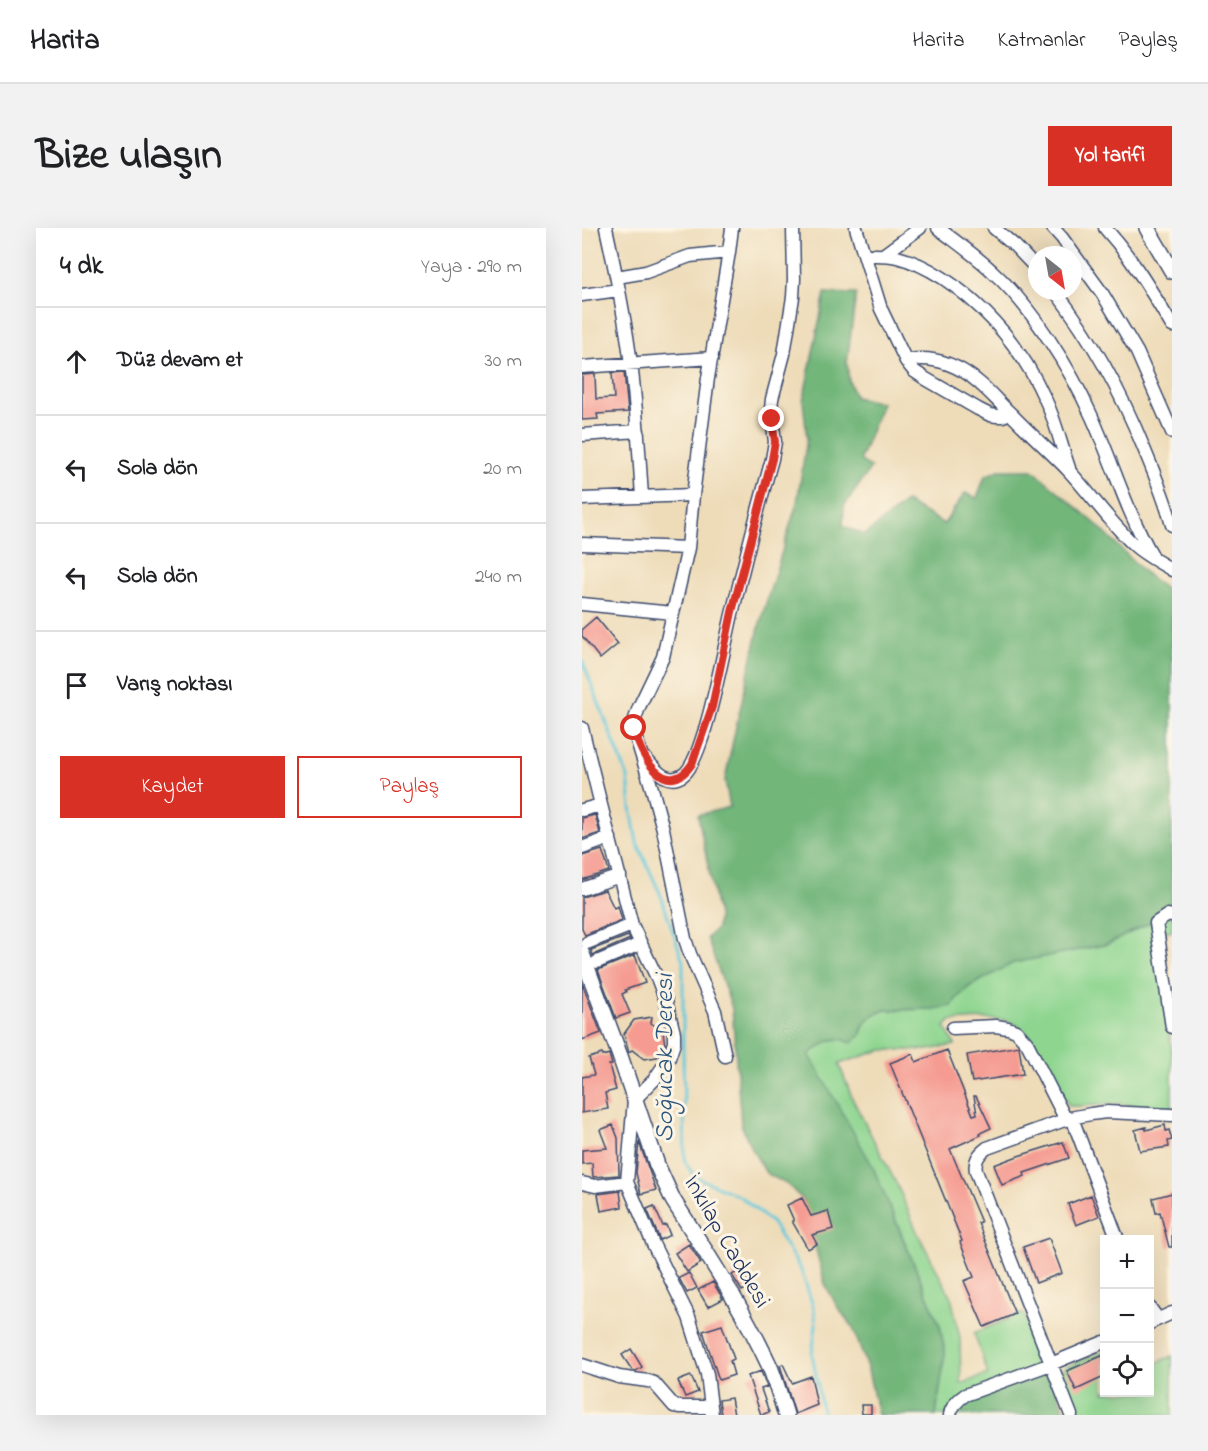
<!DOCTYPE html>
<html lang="tr">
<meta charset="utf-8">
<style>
body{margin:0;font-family:"Indie Flower",sans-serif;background:#f2f2f2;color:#202124}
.controls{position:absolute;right:18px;bottom:18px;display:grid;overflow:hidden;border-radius:0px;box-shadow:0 6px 24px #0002}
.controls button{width:54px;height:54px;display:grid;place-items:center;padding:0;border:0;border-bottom:2px solid #e0e0e0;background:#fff;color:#202124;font:30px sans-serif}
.compass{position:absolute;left:446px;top:18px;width:54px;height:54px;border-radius:50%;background:#fff;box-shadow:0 6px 24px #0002;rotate:149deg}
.stop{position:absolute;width:18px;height:18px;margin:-14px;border:4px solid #d93025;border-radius:50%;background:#fff}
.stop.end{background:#d93025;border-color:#fff;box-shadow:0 2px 6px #0008}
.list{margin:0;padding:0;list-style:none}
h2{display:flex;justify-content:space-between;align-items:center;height:78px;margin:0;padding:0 24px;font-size:26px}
h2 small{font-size:20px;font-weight:400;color:#757577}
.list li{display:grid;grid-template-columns:39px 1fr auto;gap:18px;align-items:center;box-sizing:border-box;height:108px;padding:0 24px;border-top:2px solid #e0e0e0}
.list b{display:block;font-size:22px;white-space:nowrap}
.list em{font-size:20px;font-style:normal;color:#757577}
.actions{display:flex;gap:12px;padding:18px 24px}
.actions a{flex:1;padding:14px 0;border:2px solid #d93025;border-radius:0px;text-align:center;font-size:21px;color:#d93025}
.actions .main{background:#d93025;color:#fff}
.icon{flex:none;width:33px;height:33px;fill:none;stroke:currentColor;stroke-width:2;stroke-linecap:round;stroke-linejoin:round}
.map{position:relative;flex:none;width:590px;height:1187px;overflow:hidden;border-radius:0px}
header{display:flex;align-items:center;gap:36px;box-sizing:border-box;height:84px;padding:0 30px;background:#fff;border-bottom:2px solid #e0e0e0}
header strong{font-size:28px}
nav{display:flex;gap:33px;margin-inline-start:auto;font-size:21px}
.intro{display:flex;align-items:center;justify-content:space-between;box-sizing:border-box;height:144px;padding:0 36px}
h1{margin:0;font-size:42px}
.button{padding:15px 27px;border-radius:0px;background:#d93025;color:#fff;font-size:21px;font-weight:700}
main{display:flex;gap:36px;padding:0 36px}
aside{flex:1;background:#fff;border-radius:0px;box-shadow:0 6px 24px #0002}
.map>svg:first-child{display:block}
.green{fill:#8ed590;stroke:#548277;stroke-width:1.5}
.forest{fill:#72b67a;stroke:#46726c;stroke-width:1.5}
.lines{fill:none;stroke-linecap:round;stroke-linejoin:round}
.stream{stroke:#60c8dc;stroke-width:3}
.building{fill:#f59b92}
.minor-casing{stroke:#3b496c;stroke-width:15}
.tertiary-casing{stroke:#3b496c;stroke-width:18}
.minor{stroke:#fff;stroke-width:12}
.tertiary{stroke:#fff;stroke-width:15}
.route{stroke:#d93025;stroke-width:8}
.labels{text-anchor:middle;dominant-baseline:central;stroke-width:6;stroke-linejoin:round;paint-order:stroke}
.street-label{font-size:24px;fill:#1b2f5e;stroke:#fcf5e5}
.water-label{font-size:26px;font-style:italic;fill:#2c557e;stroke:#fcf5e5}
</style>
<header>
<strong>Harita</strong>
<nav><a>Harita</a><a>Katmanlar</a><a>Paylaş</a></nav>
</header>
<div class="intro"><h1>Bize ulaşın</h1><a class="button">Yol tarifi</a></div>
<main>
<aside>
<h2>4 dk<small>Yaya · 290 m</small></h2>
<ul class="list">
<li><svg class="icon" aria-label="ahead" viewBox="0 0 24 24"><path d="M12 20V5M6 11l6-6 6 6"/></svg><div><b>Düz devam et</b></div><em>30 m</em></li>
<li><svg class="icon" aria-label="left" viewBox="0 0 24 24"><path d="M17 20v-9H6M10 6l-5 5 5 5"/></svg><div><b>Sola dön</b></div><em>20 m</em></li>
<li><svg class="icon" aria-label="left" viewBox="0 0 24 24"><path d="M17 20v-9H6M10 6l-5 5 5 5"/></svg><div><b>Sola dön</b></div><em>240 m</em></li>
<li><svg class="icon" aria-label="arrive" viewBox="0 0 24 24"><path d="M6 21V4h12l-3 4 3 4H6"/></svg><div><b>Varış noktası</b></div></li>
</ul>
<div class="actions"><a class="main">Kaydet</a><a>Paylaş</a></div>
</aside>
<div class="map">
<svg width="590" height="1187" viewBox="0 0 590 1187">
<rect width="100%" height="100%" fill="#fcf5e5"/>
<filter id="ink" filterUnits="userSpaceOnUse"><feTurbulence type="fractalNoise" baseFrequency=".0167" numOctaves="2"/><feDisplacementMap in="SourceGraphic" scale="12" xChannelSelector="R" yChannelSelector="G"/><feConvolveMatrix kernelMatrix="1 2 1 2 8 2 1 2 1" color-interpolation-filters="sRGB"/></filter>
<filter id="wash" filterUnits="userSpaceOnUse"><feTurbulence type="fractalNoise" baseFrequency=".008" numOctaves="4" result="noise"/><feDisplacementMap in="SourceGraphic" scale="24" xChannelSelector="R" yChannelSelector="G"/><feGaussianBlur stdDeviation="1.35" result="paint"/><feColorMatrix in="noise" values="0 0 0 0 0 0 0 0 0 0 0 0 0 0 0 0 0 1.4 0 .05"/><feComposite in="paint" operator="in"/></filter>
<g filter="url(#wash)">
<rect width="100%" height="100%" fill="#eedcb9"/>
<path class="green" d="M590 683V704L583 703 573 709 590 824V881C570 882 551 875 532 876 517 876 503 879 488 878 466 853 456 794 419 792 402 790 384 792 368 793L363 799 373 817 345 822H299L257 836 271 872 316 959 336 1006 369 1069 378 1110 379 1156 406 1146 392 1105 441 1085 462 1134 363 1187H354L363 1125 358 1098 309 981 227 826 248 812 278 808 282 796 291 787 303 782 351 781 375 770 388 758 431 735 526 716Z
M522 1123V1164H568V1125L572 1136 590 1128V1187H495L479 1147 480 1143 483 1139Z"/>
<path class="forest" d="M243 65 274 66 265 135 267 153 273 169 300 175 278 232 289 240 262 278 261 298 283 307 324 274 362 296 383 265 395 270 403 248 417 242H451L514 296 565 347 590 366V683L526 716 431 735 388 758 375 770 370 778 351 781 303 782 291 787 282 796 278 808 269 815 259 811 248 812 227 826 290 937 358 1098 363 1125 354 1187H296L286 1142 271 1100 255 1078 243 1056 221 972 206 957 184 945 169 920 159 896 150 780 125 710 135 700 136 688 116 587 148 579 143 552 152 508 178 395 215 275 225 210 221 173Z
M466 1141 484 1187H373L376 1181 384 1172Z"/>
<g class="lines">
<path class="stream" d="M0 432 46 550 49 580 55 615 78 665 101 733V823L103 934 112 948 159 969 190 995 219 1042 232 1081 234 1097 230 1126 241 1187"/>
</g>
<g id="blocks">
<path class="building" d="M42 144 46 184 15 186 16 191 0 192V147L13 146 14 171 32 170 30 145Z
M14 389 36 416 18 431 0 408V401Z
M13 587 18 605 0 611V590Z
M20 622 27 643 0 652V628Z
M23 662 32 680 36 678 40 692 3 707 0 701V669Z
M46 708 48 711 11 727 9 722Z
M53 727 63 755 43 762 44 764 40 766 48 785 34 790 16 742Z
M0 755 19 805 0 812Z
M70 789 69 795 81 803 83 817 75 829 62 831 50 822 47 824 42 806 52 792Z
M437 818 441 846 390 854 385 827Z
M365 822 391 887 395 886 392 868H394L409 900 398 905 399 907 368 921 399 994 396 995 433 1086 402 1099 382 1053 392 1049 378 1014 380 1013 308 835 331 826 334 834Z
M20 826 21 828 27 826 30 837H27L34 862 23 865 26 881 0 885V849L12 847 7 830Z
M31 897 36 910 37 947 11 949 10 935 0 936V922L25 920 18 902Z
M583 897 584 903 587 902 590 912 586 913 587 919 558 923 553 902 564 899V902Z
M57 914 74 962 59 966 54 945Z
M481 914 487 930 442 945 443 948 420 957 412 937 436 928Z
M38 963 40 979 19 983 16 966Z
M590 965V1019H587L578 984 574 985 571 970Z
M509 967 517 988 494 997 486 976Z
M220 970 229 988 246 983 251 1001 230 1007 235 1016 226 1021 210 993H212L205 977Z
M72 978 81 998 84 997 88 1007 78 1012 65 981Z
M467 1010 480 1045 454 1055 441 1019Z
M107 1016 119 1035 105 1044 93 1025Z
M158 1042 169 1058 160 1063 150 1047Z
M107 1045 115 1060 105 1065 97 1050Z
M131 1054 141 1071 126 1079 116 1062Z
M140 1097 152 1131 148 1133 152 1147 137 1152 121 1103Z
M49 1121 60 1139 54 1143 50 1142 40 1127Z
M522 1127V1149L494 1162 485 1143Z
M201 1136 210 1155 229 1148 235 1177 213 1186 198 1137Z
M179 1143 185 1159 179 1161 187 1184 179 1187 166 1148Z
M109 1148 116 1164 103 1169 96 1153Z
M149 1170 152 1187H139L137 1172Z
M279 1177H289V1186H280Z"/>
</g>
</g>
<g filter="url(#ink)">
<use href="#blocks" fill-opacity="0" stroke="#3b496c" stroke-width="1.5"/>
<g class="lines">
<g class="minor-casing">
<path id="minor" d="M24 0C34 45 43 90 49 136 55 180 57 224 60 269
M274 0 299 81 324 133C343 128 364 133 381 143 400 154 413 171 429 186 448 206 469 224 488 244 510 268 528 294 552 317 563 327 577 334 590 342
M356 0C374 14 393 27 410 43 450 79 488 140 510 189 531 235 544 283 570 327
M412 0 433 18 455 41
M471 0 480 10 520 65 555 124 590 204
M523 0C550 30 570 64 590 98
M283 27C294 27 305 26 315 29 331 33 347 41 361 50 407 81 440 120 463 171 474 193 479 218 487 240
M301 27 338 0
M35 49 64 44 108 28 147 24
M473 63C511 112 540 166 563 223 573 247 583 272 590 297
M0 67 37 62
M324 133 332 143 344 151 396 181 408 187 415 188H421L427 185
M0 139 130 130
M0 207 56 203
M0 271 111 267
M0 316 106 320
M0 376 91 385
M0 500 19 577 50 697 76 752 84 773 92 805V815L87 830 72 852 52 872 45 954 71 1016 107 1089 125 1146 130 1187
M64 531C73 541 85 558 101 547 123 532 143 413 151 382 163 332 176 281 190 231L193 214 189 181 190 171 202 126 211 69 212 51 211 0
M0 582 19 577
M0 620 28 610
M0 661 38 648
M590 688 586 687 574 695 590 799
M5 715 50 697
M15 734 58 716
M371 800 414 798 426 800 434 803 445 815 484 892
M143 828 133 783 108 726 103 711 81 601 71 564 53 506 52 494 57 479 81 429 106 320 111 267 126 150 147 24 150 0
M490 890 536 1012
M0 955 13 958 45 954
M568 1080 576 1091
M568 1095 590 1085
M0 1137 37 1149 66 1153 72 1155 92 1178 98 1179H129
M368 1187C369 1178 376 1172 383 1167L469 1136 522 1114
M489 1187 394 943C392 932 397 926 405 920L488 890 509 886 524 884 590 887"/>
</g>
<g class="tertiary-casing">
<path id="tertiary" d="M565 0 590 43
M0 726 38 828 75 937 91 972C125 1026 161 1080 188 1139 194 1154 199 1171 204 1187"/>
</g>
<use href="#minor" class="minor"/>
<use href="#tertiary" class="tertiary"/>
</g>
</g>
<g class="lines" filter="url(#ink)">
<path class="route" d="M52 500C57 527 84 574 110 536L130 479 150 384 190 231 193 214 190 191"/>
</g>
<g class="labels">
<g class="street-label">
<text transform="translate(144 1014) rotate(60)">İnkılap Caddesi</text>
</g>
<g class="water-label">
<text transform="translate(84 830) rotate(-90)">Soğucak Deresi</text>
</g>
</g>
</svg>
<div class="controls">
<button>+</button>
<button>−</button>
<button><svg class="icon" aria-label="locate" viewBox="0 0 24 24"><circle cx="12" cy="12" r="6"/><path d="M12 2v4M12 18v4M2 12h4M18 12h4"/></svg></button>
</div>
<svg class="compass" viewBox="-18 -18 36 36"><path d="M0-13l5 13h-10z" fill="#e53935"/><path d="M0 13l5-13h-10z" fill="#757577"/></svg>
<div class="stop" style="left:52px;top:500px"></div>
<div class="stop end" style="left:190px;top:191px"></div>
</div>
</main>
